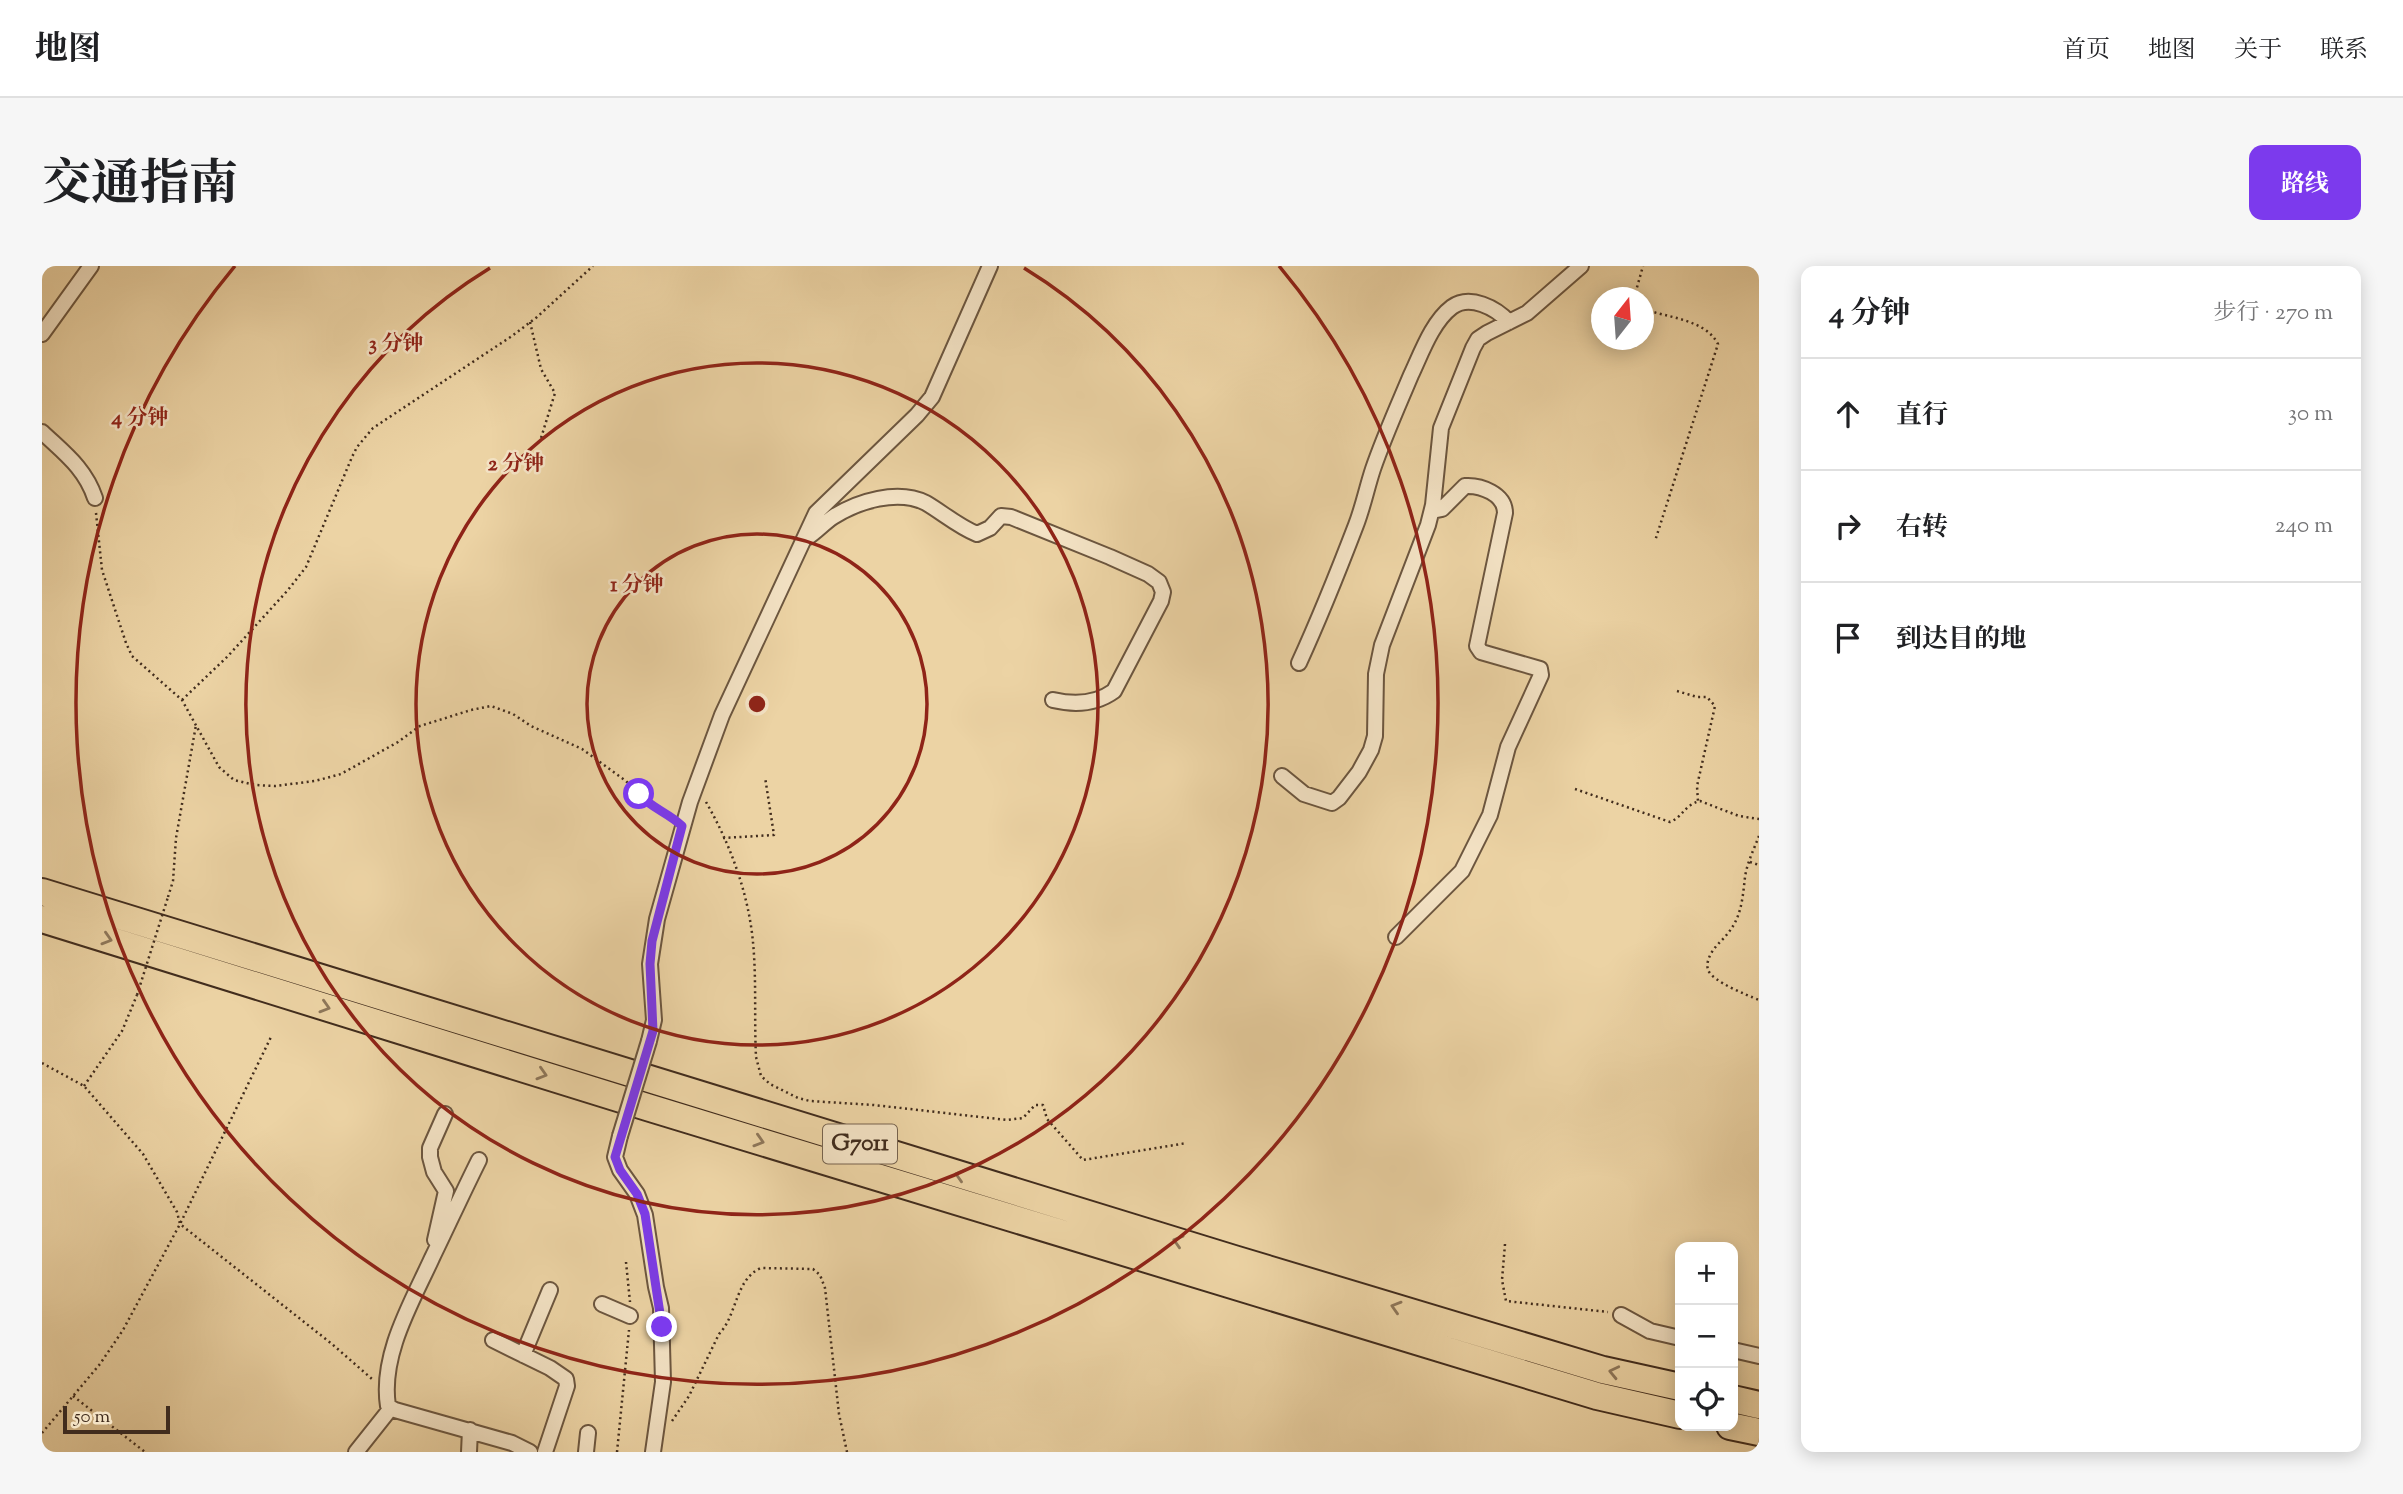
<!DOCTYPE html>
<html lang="zh">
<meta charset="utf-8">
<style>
body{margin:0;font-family:"Sorts Mill Goudy","Noto Serif SC",serif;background:#f6f6f6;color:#202124}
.controls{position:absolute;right:21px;bottom:21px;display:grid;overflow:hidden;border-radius:14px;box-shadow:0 4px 18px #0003}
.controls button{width:63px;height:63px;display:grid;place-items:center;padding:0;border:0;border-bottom:2px solid #e0e0e0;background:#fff;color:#202124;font:35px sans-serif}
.compass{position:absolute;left:1549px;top:21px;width:63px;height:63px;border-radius:50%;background:#fff;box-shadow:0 4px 18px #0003;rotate:17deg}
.scale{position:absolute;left:21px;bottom:18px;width:107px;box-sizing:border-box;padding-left:7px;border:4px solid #412c1d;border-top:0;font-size:19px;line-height:24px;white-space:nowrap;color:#412c1d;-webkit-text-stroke:5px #f3e2c4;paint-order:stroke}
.stop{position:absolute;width:21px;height:21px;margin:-16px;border:5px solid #7c3aed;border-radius:50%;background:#fff}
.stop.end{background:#7c3aed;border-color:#fff;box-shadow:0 2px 7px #0008}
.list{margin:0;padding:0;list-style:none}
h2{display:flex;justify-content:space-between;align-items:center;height:91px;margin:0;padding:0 28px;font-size:30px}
h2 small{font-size:23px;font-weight:400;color:#757577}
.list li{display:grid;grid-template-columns:46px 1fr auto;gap:21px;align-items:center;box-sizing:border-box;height:112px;padding:0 28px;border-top:2px solid #e0e0e0}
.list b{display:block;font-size:26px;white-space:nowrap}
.list em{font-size:23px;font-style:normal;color:#757577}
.icon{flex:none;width:38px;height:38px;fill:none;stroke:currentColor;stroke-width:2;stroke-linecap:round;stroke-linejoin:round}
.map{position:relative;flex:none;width:1717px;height:1186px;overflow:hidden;border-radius:14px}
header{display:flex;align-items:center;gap:42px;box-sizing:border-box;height:98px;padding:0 35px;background:#fff;border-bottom:2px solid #e0e0e0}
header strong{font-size:33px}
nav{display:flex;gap:38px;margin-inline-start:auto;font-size:24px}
.intro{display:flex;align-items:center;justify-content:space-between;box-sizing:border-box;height:168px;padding:0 42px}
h1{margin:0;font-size:49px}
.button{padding:18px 32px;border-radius:14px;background:#7c3aed;color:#fff;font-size:24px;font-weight:700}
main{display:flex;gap:42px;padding:0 42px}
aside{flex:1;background:#fff;border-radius:14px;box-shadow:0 4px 18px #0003}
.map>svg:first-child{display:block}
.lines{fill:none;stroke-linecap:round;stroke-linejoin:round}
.minor-casing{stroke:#6c563f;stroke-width:18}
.motorway-casing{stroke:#412c1d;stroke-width:30}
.path{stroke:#412c1d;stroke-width:2.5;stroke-dasharray:2 3.5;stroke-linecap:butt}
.minor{stroke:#f3e2c4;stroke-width:14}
.motorway{stroke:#ecd3a4;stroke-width:26}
.minor-bridge-casing{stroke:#6c563f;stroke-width:18;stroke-linecap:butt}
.path-bridge{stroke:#412c1d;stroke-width:2.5;stroke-dasharray:2 3.5;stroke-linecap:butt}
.minor-bridge{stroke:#f3e2c4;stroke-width:14}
.oneway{stroke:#8e775a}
.route{stroke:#7c3aed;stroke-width:9}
.ring{fill:none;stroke:#8f2418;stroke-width:3.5}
.labels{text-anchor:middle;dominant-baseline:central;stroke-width:5;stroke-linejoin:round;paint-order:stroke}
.shield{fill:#f3e2c4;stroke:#76634f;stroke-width:2}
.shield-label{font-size:23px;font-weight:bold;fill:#412c1d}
.centre{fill:#8f2418;stroke:#f3e2c4;stroke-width:3.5}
.ring-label{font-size:21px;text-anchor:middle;font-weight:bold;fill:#8f2418;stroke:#f3e2c4;stroke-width:5;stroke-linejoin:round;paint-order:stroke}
</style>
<header>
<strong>地图</strong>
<nav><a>首页</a><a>地图</a><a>关于</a><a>联系</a></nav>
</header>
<div class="intro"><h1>交通指南</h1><a class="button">路线</a></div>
<main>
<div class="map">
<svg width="1717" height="1186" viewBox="0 0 1717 1186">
<rect width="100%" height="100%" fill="#ecd3a4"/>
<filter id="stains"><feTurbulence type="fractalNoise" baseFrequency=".00286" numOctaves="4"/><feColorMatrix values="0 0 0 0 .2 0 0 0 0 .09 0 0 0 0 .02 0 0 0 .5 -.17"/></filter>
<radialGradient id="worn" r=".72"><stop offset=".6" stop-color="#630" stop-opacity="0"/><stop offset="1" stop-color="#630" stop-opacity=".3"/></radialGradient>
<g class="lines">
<g class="minor-casing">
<path id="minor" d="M0 68 49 0
M0 166C22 187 43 202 53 232
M766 271C775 265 782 257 791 251 816 235 856 223 884 237 901 247 917 261 935 268L948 262 959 250 969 251 1068 291 1106 308 1117 316 1121 326 1119 335 1072 425C1054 438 1032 439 1011 434
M1257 397C1278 351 1296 306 1314 259 1321 241 1325 221 1331 203 1342 171 1356 140 1369 109 1379 88 1390 56 1410 41 1428 28 1454 42 1467 56
M1240 510 1262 528 1290 537 1297 532 1317 506 1329 484 1333 470 1334 408 1340 379 1386 259 1391 239 1399 162 1431 82 1436 73 1445 67 1485 47 1539 0
M1354 671 1420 605 1448 549 1466 481 1499 409 1498 403 1439 386 1435 380 1463 247C1463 228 1439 219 1423 220L1400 243 1390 245
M607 775 612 754 608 698 615 653 648 536 680 449 774 247 875 149 890 131 948 0
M578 870 573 891 578 904 595 928 603 949 614 1021 619 1042 621 1116 611 1186
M437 894C421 926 406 959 390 992 370 1036 338 1089 346 1140L353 1144 470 1177 488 1186
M393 974 404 925 392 906 388 891V882L403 848
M560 1038 588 1050
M1579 1049 1608 1065 1638 1072
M451 1074 508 1102 524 1113 525 1120 503 1186
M1691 1084 1717 1090
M481 1089 508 1024
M314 1186 349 1142
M427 1186 428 1164
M544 1186 546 1167"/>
</g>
<g class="motorway-casing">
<path id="motorway" d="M0 626 1192 993 1561 1104 1638 1121
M0 653 605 841 1555 1130 1638 1149
M1691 1133 1717 1139
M1688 1160 1717 1166"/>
</g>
<path class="path" d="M1592 32 1601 0
M1602 43C1626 52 1663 53 1676 78L1613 275
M488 56 499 103 513 127 499 172
M54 247 60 304 84 377 90 390 140 434 177 501 192 514 213 519 233 520 273 515 299 508 356 476 378 460 429 444 449 440 471 448 489 460 540 483 584 515 604 536 630 551
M1635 425 1655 431H1665L1673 440 1655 520 1656 536
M140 434 186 390 246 324 264 301 310 191 315 181 331 162 470 70 495 51 551 0
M1533 523 1628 556C1641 551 1642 539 1658 535L1697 550 1717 553
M664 536C687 576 704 621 710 667 715 708 712 750 714 791L719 810 728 818 756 832 768 835 832 839 965 854 981 852 993 839H1001L1005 853 1041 894 1145 877
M1717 570C1712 583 1705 597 1703 611 1700 638 1699 655 1679 675 1672 682 1663 693 1666 704 1671 716 1705 729 1717 734
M681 572 732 569 723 511
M1708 596 1717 599
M126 631 131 615 134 572 154 459
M0 797 42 820 101 888 135 946 138 958 290 1078 330 1113
M42 820 80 765 95 729
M1463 978 1460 1014 1464 1035 1566 1046
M584 996 588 1036
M31 1130 103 1186
M630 1155 647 1130 677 1068C695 1050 693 1013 719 1002L771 1003 778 1009 783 1022 797 1148 805 1186
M0 1167 58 1098 81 1064 138 958 229 771
M575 1186 587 1064"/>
<use href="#minor" class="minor"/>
<use href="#motorway" class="motorway"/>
<g class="minor-bridge-casing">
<path id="minor-bridge" d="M578 870 607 775"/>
</g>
<path class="path-bridge" d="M95 729 126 631"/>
<use href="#minor-bridge" class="minor-bridge"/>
</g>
<defs><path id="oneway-chevron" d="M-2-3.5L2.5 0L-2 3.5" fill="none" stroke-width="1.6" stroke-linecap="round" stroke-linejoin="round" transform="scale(1.75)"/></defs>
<g class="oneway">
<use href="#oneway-chevron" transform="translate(65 673) rotate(17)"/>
<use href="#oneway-chevron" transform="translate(283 741) rotate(17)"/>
<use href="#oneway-chevron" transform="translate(500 808) rotate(17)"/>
<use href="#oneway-chevron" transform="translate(717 875) rotate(17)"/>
<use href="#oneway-chevron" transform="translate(918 909) rotate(-163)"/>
<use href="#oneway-chevron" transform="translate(1136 975) rotate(-163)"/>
<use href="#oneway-chevron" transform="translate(1354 1041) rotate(-163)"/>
<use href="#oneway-chevron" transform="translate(1572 1106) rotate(-167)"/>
</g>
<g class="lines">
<path class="route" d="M597 528C609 542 627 547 640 560L610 675 608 698 611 765 573 891 578 904 595 928 603 948 620 1061"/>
</g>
<g class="ring">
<circle cx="715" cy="438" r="170"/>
<circle cx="715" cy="438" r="341"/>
<path d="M982 2A511 511 0 1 1 448 2"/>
<path d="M1237 0A681 681 0 1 1 193 0"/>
</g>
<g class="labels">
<rect class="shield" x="781" y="858.5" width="74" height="39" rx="5"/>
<g class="shield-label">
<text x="818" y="878">G7011</text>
</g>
</g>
<circle cx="715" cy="438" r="10" class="centre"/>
<g class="ring-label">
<text x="354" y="84">3 分钟</text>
<text x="98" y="158">4 分钟</text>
<text x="474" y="204">2 分钟</text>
<text x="595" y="325">1 分钟</text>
</g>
<rect width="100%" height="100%" filter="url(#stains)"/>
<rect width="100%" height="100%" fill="url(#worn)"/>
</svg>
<div class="controls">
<button>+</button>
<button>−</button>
<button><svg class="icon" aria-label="locate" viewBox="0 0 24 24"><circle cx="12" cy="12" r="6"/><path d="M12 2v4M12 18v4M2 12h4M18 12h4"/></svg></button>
</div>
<svg class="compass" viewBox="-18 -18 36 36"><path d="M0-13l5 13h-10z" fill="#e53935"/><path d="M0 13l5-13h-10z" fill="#757577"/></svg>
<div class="scale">50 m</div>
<div class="stop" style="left:597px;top:528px"></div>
<div class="stop end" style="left:620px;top:1061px"></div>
</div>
<aside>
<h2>4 分钟<small>步行 · 270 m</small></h2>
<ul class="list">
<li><svg class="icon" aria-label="ahead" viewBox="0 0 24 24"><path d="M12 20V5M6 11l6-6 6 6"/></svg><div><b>直行</b></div><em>30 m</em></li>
<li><svg class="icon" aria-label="right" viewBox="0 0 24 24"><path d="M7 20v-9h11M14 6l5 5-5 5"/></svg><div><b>右转</b></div><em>240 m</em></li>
<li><svg class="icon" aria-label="arrive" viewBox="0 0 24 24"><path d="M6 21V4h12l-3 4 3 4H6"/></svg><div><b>到达目的地</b></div></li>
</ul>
</aside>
</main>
